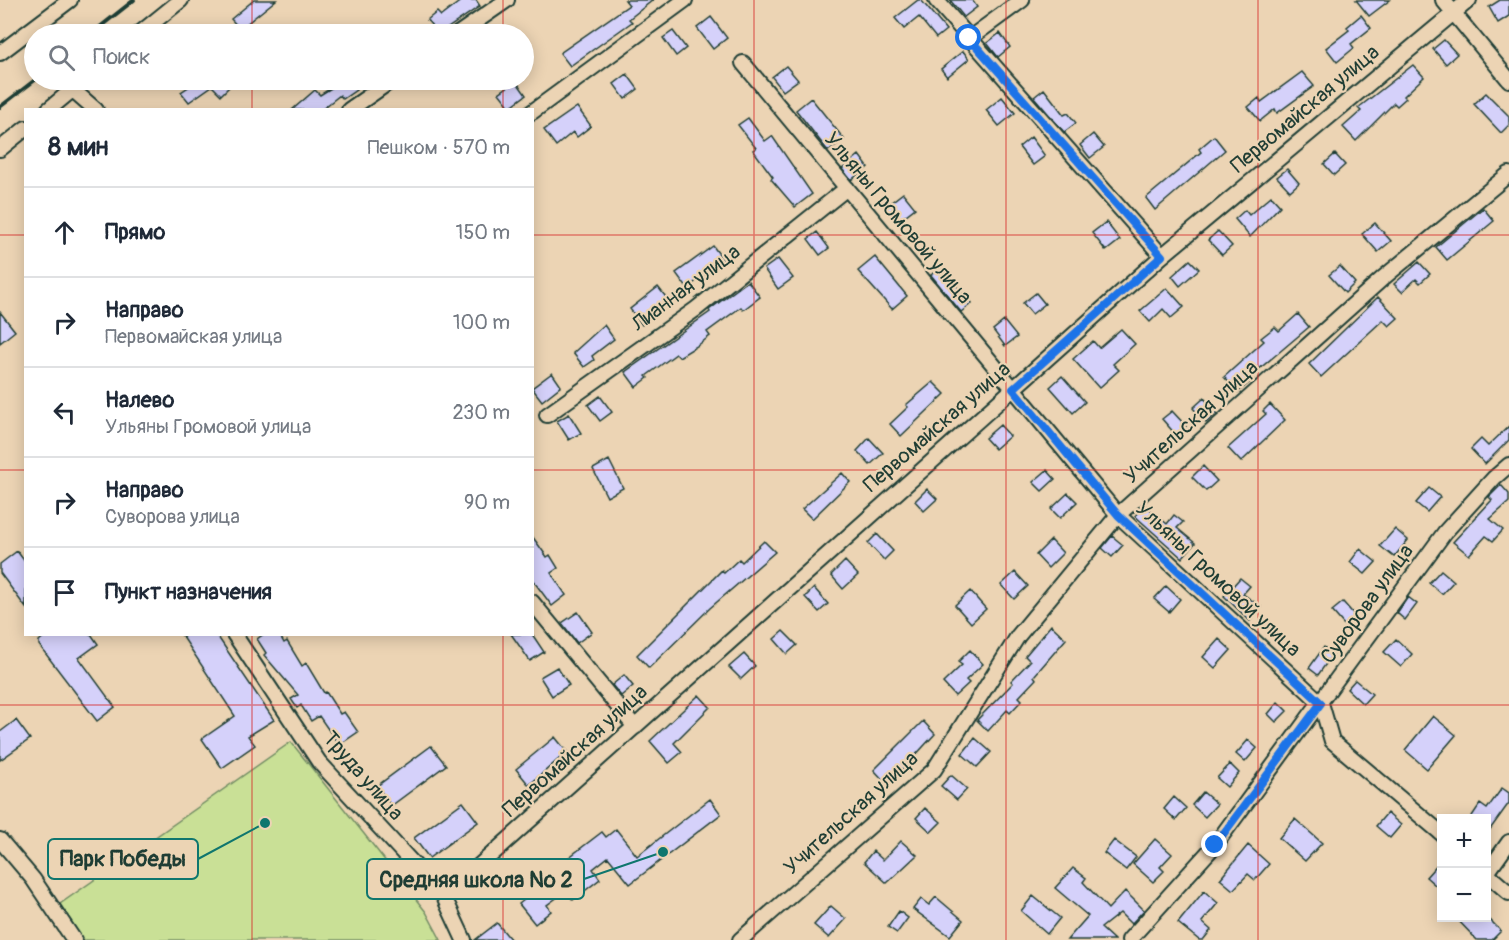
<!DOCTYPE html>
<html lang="ru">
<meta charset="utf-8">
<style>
body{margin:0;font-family:Pangolin,sans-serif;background:#f6f6f7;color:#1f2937}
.controls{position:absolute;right:18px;bottom:18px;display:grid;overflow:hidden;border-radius:0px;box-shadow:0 3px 15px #0003}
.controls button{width:54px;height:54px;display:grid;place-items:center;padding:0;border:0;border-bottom:2px solid #e0e1e3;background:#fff;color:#1f2937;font:30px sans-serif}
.stop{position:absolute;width:18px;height:18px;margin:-14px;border:4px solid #1a73e8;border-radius:50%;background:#fff}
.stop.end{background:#1a73e8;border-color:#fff;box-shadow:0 2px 6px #0008}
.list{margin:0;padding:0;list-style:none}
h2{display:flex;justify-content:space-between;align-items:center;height:78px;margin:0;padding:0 24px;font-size:26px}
h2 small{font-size:20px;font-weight:400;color:#747a83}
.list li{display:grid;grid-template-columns:39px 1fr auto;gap:18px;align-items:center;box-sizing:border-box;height:90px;padding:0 24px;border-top:2px solid #e0e1e3}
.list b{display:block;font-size:22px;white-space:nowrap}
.list p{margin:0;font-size:20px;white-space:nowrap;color:#747a83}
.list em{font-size:20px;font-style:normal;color:#747a83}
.icon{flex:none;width:33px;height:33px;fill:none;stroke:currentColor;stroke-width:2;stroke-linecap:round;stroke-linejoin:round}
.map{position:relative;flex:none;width:1509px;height:940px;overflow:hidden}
.search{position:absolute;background:#fff;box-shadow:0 3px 15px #0003;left:24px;top:24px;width:510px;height:66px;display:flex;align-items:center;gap:15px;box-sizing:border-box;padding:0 21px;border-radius:33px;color:#747a83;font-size:22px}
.panel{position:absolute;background:#fff;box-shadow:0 3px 15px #0003;left:24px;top:108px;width:510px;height:528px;border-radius:0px}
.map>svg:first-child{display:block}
.green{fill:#c9e096;stroke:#748e65;stroke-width:1.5}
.building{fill:#d5d1fa;stroke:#1f3d34;stroke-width:1.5}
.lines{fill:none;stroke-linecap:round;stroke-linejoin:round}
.minor-casing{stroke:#1f3d34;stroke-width:18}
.minor{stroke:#ecd4b4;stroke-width:14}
.rail{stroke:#1f3d34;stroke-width:4}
.route{stroke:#1a73e8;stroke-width:8}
.grid{fill:none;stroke:#d62828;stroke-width:1.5;stroke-opacity:0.55}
.labels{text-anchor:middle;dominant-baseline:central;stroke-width:4.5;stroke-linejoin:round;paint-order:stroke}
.street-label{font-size:21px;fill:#1f3d34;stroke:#ecd4b4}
.leader{fill:none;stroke:#0f766e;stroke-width:2}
.callout-dot{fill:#0f766e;stroke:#ecd4b4;stroke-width:2}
.callout{fill:#ecd4b4;stroke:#0f766e;stroke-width:2}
.callout-label{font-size:22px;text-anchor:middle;font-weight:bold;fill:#1f3d34}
</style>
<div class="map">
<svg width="1509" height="940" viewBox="0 0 1509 940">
<rect width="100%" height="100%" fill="#ecd4b4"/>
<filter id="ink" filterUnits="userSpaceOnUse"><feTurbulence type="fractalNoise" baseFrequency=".0167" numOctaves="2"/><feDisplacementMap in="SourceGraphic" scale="12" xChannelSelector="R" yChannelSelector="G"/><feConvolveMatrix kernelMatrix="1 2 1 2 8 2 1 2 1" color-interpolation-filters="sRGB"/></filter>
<g filter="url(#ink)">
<path class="green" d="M291 742 426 912 441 940H83L60 904Z"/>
<path class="building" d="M254 0H276L240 29 231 19Z
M462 0H476L480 6 439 34 427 20 437 12 441 16Z
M625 0H653L629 19 632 22 570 66 560 53 629 5Z
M918 0H921L946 30 936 38 919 17 904 29 895 18Z
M950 0H972L977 7 964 17Z
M1356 0H1390L1369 16Z
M1500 0H1509V16L1498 23 1489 7Z
M1361 15 1371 28 1351 44 1354 48 1337 62 1326 48 1349 30 1347 27Z
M711 17 727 38 713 49 697 28Z
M673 31 686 48 676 56 663 38Z
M1000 33 1010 47 998 57 987 43Z
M1444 40 1457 54 1446 64 1433 49Z
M963 51 969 59 947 77 941 69Z
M1413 65 1424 77 1404 96 1406 98 1397 106 1394 103 1356 141 1343 127 1361 111 1358 108Z
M786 66 798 80 783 91 772 77Z
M1302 72 1314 86 1277 113 1275 109 1260 121 1248 107 1259 98 1261 102Z
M627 74 638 89 625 99 614 84Z
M199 80H236L221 95 212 86 189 102 181 92Z
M344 80H349L356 90 343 99 340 95 321 110H292L315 90 320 95Z
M516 81 526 95 510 107 499 93Z
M1044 89 1064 115 1068 113 1076 123 1064 132 1034 97Z
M1486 93 1509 116V125L1501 133 1474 104Z
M1002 97 1015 113 999 126 986 110Z
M811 98 844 139 828 151 796 110Z
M577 107 591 126 577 137 573 132 556 146 544 130Z
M748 118 765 141 772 136 812 194 795 207 771 179 773 177 753 150 756 148 738 125Z
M1093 134 1104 147 1090 158 1080 145Z
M1214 136 1225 150 1155 210 1146 198 1201 152 1199 149Z
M1031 137 1045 156 1033 165 1019 147Z
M1335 154 1345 165 1334 175 1324 164Z
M859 155 868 167 851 180 842 169Z
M1287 169 1299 183 1290 191 1277 177Z
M903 193 915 208 897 222 885 207Z
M1271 196 1280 206 1250 237 1235 219 1245 210 1249 215Z
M1483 208 1494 221 1447 260 1436 247Z
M1106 222 1120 240 1106 251 1092 233Z
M1375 223 1391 241 1378 252 1362 234Z
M1218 231 1232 246 1222 255 1208 240Z
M817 232 829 248 820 255 808 239Z
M713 246 724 261 687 288 676 273Z
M875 257 907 296 892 309 858 271Z
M778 259 793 278 778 289 764 269Z
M1190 260 1199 269 1180 286 1172 276Z
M1419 262 1430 274 1420 283 1416 279 1402 292 1394 284Z
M1340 266 1355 283 1345 293 1329 275Z
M940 267 972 303 961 312 931 275Z
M748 281 760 297 743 310 741 307 707 332 710 336 697 346 679 357 676 354 646 376 648 378 636 387 625 372 710 312 709 310Z
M658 287 669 301 642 325 630 309Z
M1167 288 1184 307 1171 318 1163 309 1150 322 1140 311Z
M1036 293 1045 304 1032 314 1023 303Z
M1378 297 1398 318 1389 326 1383 320 1321 377 1309 364Z
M0 312 15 331 0 343Z
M1298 314 1309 327 1251 376 1253 379 1238 392 1224 377 1264 341 1261 338 1275 327 1279 331Z
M1004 321 1017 337 1005 346 993 330Z
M604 325 614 339 592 356 594 360 584 367 573 353Z
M1121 329 1135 344 1113 364 1119 370 1099 388 1073 359 1093 341 1099 348Z
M552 373 561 386 542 401 532 388Z
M1062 376 1085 402 1073 413 1050 387Z
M933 382 945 394 901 436 890 424 908 407 906 405Z
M600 396 612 412 600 421 588 405Z
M1204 398 1217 413 1206 423 1193 408Z
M1270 404 1285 420 1241 462 1228 448 1266 414 1263 411Z
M1172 411 1186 426 1176 435 1162 419Z
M569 414 581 433 569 440 557 421Z
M1000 425 1010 436 995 449 985 438Z
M1509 426V440L1485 464 1471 449 1481 439 1488 446Z
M869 438 883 453 870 465 857 451Z
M609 460 623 488 607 497 593 469Z
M1203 466 1217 481 1206 491 1192 477Z
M1047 470 1055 479 1042 491 1033 482Z
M842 473 850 482 812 519 802 509Z
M1501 485 1509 494V502L1490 519 1503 530 1493 541 1486 536 1469 555 1453 542 1492 500 1489 497Z
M1429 488 1440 497 1427 512 1416 503Z
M927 489 937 499 924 511 915 501Z
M1068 493 1077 502 1060 518 1051 509Z
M1145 505 1167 524 1174 515 1183 522 1177 528 1195 543 1182 558 1135 516Z
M1395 529 1408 540 1394 557 1380 546Z
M877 534 893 551 884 560 868 543Z
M532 536 547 557 550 555 558 568 551 573 566 595 552 606 532 579Z
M1112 536 1123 545 1112 557 1102 548Z
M1051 540 1063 553 1048 568 1036 555Z
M764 541 775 552 710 608 649 668 637 655 722 570 724 573 739 559 742 562Z
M1360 549 1376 562 1365 574 1350 562Z
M17 551 26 563V608L0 573V564Z
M845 561 858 575 843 589 831 575Z
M1441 570 1454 581 1442 594 1429 583Z
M1015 572 1028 586 1014 599 1001 585Z
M1240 578 1250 586 1243 594 1261 607 1250 621 1224 596Z
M1166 586 1180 599 1169 612 1154 599Z
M814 588 828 604 819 612 805 597Z
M970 591 986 609 971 623 955 605Z
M1408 597 1417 604 1405 620 1397 613Z
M1343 602 1356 617 1345 626 1332 611Z
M578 612 592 632 577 643 562 623Z
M1051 625 1066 639 1034 676 1036 679 1019 697 1022 700 1010 713 1007 710 988 731 977 720 1013 683 1011 681 1030 661 1025 656Z
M783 631 797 645 787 654 774 639Z
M47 634H91L98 644 79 658 115 707 97 721 39 645V641Z
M181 634H216L274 720 248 736 255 745 222 768 202 739 235 716Z
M264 634H279L284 643 287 641 302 666 306 663 324 693 326 692 340 714 344 712 358 732 339 745 319 716 311 721 301 705 297 708 291 699 298 695 264 655 266 653 257 639Z
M511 634H532L544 652 530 661Z
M1219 639 1231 650 1215 668 1203 657Z
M1396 639 1412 654 1401 667 1384 652Z
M1324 647 1333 654 1318 675 1309 668Z
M970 650 983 664 966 680 969 683 955 696 943 683 962 665 958 662Z
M744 654 755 666 741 679 729 667Z
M557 667 569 685 552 696 540 677Z
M624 675 633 686 621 696 612 685Z
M1355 680 1372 694 1363 704 1347 689Z
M699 695 710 707 674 743 682 752 669 763 650 741Z
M1278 702 1287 711 1276 722 1268 714Z
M1433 716 1456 735 1427 769 1405 750Z
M16 720 30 739 0 760V732Z
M923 721 935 734 888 785 874 770Z
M555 737 567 752 529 785 516 769Z
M975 738 991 752 977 767 962 754Z
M1248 740 1257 748 1245 762 1236 754Z
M431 746 446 765 391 806 377 786Z
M1230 764 1239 773 1227 787 1217 778Z
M951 775 967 789 957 800 941 786Z
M1502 788 1509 793V803L1486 835V819H1470L1480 804 1487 809Z
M1203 792 1217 804 1205 817 1192 805Z
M1174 797 1186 808 1176 820 1164 809Z
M710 799 721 814 630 884 608 857 593 869 600 879 573 900 566 891 547 905 551 911 535 924 519 904 529 896 525 891 602 832 606 837 616 829 637 856Z
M463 802 478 822 429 858 414 838Z
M925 808 941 822 931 832 916 818Z
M1387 813 1401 825 1390 838 1376 826Z
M1295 819 1322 843 1305 861 1279 838Z
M1155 839 1172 854 1160 867 1164 871 1153 882 1133 864Z
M1114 840 1136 857 1126 870 1104 853Z
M901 841 917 855 887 883 864 862 873 851 883 860Z
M1248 845 1269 864 1255 880 1248 874 1233 890 1220 879Z
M1442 859V891L1426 877Z
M1073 868 1086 878 1083 882 1108 909 1125 891 1144 910 1131 924 1120 913 1101 928 1114 940H1067L1088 916 1055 888Z
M1204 891 1218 903 1202 922 1211 930 1203 940H1199L1178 923Z
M1033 896 1060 918 1047 934 1021 911Z
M936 897 963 920 950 936 913 909 921 899 929 905Z
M831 906 846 919 829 938 814 925Z
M899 911 908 918 897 933 888 927Z
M1456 918H1488L1501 931 1492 940H1477Z
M497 923 511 940H475Z"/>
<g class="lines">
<g class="minor-casing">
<path id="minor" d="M936 0 1162 256
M1443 0 1509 80
M139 34 181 0
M458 34 507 0
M970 38 1022 0
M0 53 70 0
M743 63 1118 515 1321 703 1332 741 1442 834
M72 89 96 110
M48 110 84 80
M349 110 392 80
M532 112 685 0
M0 149 26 128
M547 415 696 309 847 188
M532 602 635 727
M234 634 319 762 444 897 464 940
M0 840 33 879 74 940
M1486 873 1509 893
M1487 873 1509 842
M444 897 1162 256 1469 0
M740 940 934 770 1018 636 1118 515 1383 278 1509 174
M1129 940 1215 845 1445 532 1494 478 1509 465"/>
</g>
<use href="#minor" class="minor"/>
<path class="rail" d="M91 34 134 0
M0 107 35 80"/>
</g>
</g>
<g class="lines" filter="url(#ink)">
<path class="route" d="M969 38 1162 256 1013 389 1118 515 1321 703 1215 845"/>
</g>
<path class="grid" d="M252 0V34M503 0V34M754 0V940M1006 0V940M1258 0V940M252 80V110M503 80V110M0 235H26M532 235H1509M0 470H26M532 470H1509M252 634V940M503 634V940M0 705H1509"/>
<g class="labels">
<g class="street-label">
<text transform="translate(1305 109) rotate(-40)">Первомайская улица</text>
<text transform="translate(898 218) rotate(50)">Ульяны Громовой улица</text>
<text transform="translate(686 288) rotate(-37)">Лианная улица</text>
<text transform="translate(1191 422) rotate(-42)">Учительская улица</text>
<text transform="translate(937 427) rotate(-41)">Первомайская улица</text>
<text transform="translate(1218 579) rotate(43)">Ульяны Громовой улица</text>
<text transform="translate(1367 604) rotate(-54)">Суворова улица</text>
<text transform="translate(575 751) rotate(-42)">Первомайская улица</text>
<text transform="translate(363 776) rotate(49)">Труда улица</text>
<text transform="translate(851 813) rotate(-42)">Учительская улица</text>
</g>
</g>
<path class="leader" d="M265 823L198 859M663 852L584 879"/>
<g class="callout-dot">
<circle cx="265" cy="823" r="6"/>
<circle cx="663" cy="852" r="6"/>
</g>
<g class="callout">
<rect x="48" y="839" width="150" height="40" rx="6"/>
<rect x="367" y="859" width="217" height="40" rx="6"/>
</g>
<g class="callout-label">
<text x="123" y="866">Парк Победы</text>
<text x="476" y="887">Средняя школа № 2</text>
</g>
</svg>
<div class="controls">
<button>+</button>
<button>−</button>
</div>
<div class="stop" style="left:969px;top:38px"></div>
<div class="stop end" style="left:1215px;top:845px"></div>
<div class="search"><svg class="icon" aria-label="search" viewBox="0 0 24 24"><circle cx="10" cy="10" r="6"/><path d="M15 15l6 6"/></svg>Поиск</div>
<section class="panel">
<h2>8 мин<small>Пешком · 570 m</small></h2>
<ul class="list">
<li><svg class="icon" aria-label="ahead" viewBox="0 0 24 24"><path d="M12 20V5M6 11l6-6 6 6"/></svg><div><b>Прямо</b></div><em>150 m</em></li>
<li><svg class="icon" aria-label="right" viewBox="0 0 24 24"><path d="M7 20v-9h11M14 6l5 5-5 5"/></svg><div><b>Направо</b><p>Первомайская улица</p></div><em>100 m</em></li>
<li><svg class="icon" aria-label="left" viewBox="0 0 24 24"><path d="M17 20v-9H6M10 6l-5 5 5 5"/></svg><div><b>Налево</b><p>Ульяны Громовой улица</p></div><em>230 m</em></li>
<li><svg class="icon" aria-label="right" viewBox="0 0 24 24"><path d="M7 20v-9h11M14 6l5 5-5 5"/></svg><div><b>Направо</b><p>Суворова улица</p></div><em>90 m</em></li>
<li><svg class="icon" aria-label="arrive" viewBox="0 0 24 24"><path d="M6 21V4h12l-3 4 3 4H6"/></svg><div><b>Пункт назначения</b></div></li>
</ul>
</section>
</div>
